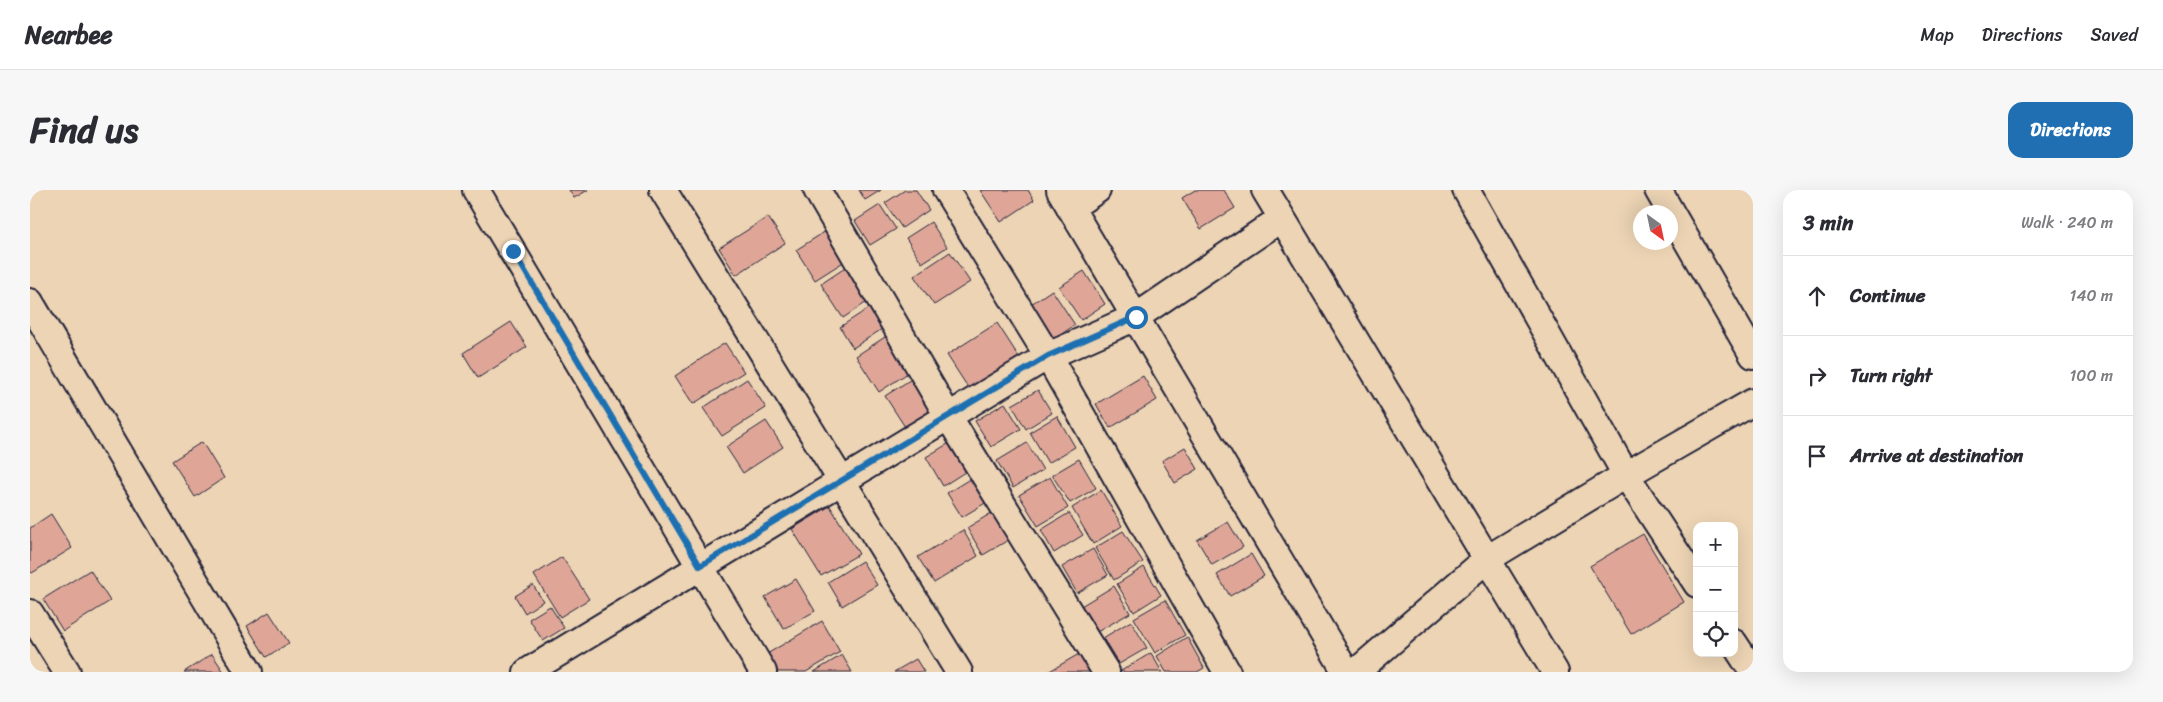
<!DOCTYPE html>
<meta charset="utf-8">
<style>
body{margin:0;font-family:Sriracha,sans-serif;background:#f7f7f7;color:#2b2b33}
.controls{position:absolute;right:15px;bottom:15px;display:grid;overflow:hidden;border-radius:10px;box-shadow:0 5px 20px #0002}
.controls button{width:45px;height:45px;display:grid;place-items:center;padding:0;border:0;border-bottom:1px solid #e1e1e2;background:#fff;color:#2b2b33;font:25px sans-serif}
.compass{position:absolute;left:1603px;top:15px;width:45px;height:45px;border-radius:50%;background:#fff;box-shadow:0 5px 20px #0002;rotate:147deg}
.stop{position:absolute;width:15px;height:15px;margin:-11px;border:4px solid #1f6fb2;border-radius:50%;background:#fff}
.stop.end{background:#1f6fb2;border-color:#fff;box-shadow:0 1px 5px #0008}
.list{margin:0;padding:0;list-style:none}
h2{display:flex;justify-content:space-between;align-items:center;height:65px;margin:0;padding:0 20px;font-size:21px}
h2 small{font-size:16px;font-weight:400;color:#7c7c81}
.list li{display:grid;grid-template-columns:32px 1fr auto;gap:15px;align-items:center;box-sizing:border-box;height:80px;padding:0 20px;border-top:1px solid #e1e1e2}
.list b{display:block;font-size:19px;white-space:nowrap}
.list em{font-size:16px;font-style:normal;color:#7c7c81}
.icon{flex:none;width:28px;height:28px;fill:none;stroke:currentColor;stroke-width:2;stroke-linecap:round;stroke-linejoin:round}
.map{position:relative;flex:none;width:1723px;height:482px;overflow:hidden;border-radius:15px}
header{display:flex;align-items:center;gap:30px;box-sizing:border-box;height:70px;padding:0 25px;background:#fff;border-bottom:1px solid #e1e1e2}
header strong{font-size:24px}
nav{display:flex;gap:28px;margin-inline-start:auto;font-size:18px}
.intro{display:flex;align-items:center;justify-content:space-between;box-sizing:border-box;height:120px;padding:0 30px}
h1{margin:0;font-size:35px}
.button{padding:12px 22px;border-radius:15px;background:#1f6fb2;color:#fff;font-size:18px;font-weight:700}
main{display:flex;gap:30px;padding:0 30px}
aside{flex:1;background:#fff;border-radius:15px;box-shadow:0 5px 20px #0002}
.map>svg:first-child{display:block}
.building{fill:#dfa698;stroke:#22223b}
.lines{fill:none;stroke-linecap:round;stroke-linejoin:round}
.street-casing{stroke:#22223b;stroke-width:30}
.street{stroke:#ecd4b4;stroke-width:26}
.route{stroke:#1f6fb2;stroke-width:6}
</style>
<header>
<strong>Nearbee</strong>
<nav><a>Map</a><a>Directions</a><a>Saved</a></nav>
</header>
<div class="intro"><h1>Find us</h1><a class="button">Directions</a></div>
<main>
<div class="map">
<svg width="1723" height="482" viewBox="0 0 1723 482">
<rect width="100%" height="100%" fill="#ecd4b4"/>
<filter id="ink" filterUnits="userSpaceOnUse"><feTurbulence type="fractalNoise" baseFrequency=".02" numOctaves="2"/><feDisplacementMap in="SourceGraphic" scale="10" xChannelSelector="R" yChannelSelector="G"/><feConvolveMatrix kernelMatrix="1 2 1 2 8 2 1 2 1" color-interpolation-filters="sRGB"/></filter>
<g filter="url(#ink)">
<path class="building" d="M539 0H558L544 8Z
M829 0H851L835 10Z
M875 0H886L899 20 872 38 855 13Z
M950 0H998L1004 10 971 32Z
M1165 0H1194L1205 18 1171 39 1152 8Z
M850 15 866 39 840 55 825 31Z
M738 27 755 53 706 85 689 58Z
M901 32 917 57 892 73 876 48Z
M796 41 815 71 785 90 766 60Z
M920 62 940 92 904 115 884 86Z
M815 78 837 112 813 128 791 94Z
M1054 81 1075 114 1051 130 1029 97Z
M1022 100 1045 135 1021 151 998 116Z
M839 118 852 139 823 158 810 137Z
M481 132 497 157 448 188 433 163Z
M967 133 989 167 939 199 917 165Z
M858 145 881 181 849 202 826 166Z
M695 153 714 182 663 214 645 186Z
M1113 186 1127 210 1080 238 1066 214Z
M883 188 905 222 877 240 855 206Z
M717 189 736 218 692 246 673 218Z
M1008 200 1022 223 996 239 982 215Z
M975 213 991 239 961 257 945 231Z
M1027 226 1045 257 1018 273 1000 242Z
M736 231 753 257 713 283 696 257Z
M172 252 194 288 165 307 142 271Z
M921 252 938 280 913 296 896 267Z
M997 253 1013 280 983 298 967 271Z
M1155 257 1168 279 1145 293 1132 271Z
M1049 269 1066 298 1040 313 1022 285Z
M943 287 957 312 932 327 917 303Z
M1020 287 1038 318 1008 336 989 305Z
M1071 300 1092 336 1063 354 1042 318Z
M800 316 829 364 791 386 762 339Z
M963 322 980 349 953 365 937 338Z
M1039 323 1053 345 1024 363 1011 340Z
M21 324 42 358 2 383 0 381V338Z
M1198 332 1213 357 1182 375 1167 350Z
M933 340 948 366 904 393 888 367Z
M1093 341 1113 372 1084 390 1065 358Z
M1613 344 1654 412 1601 444 1560 376Z
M1063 359 1078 385 1047 403 1032 377Z
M1221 364 1234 386 1200 406 1187 385Z
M532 367 559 409 530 427 504 385Z
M832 371 847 395 812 416 798 392Z
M1114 377 1131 405 1104 422 1087 394Z
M60 380 80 411 33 441 13 409Z
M766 389 785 421 754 439 735 407Z
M503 395 513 411 495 423 485 406Z
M1084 396 1100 423 1067 442 1051 416Z
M1135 410 1155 445 1125 463 1104 428Z
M520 416 534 438 513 451 499 429Z
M239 422 259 453 236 467 217 436Z
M792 431 810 462 776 482H748L737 464Z
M1101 431 1117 458 1089 474 1073 448Z
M1157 447 1174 478 1167 482H1136L1127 466Z
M1121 463 1132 482H1092L1091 481Z
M182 464 194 482H154Z
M1049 464 1060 482H1018Z
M812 465 822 482H784Z
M886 469 894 482H864Z"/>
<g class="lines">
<g class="street-casing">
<path id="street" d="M446 0 733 482
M633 0 929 482
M787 0 918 226 1076 482
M916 0 1018 166 1197 482
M1030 0 1316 482
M1235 0 1525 482
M1436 0 1596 285 1667 394
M1628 0 1723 165
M1040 18 1067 0
M0 112 219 482
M0 423 37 482
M1704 453 1723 482
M497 482 1018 166 1106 127 1252 28
M1326 482 1457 369 1596 285 1723 212"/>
</g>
<use href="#street" class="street"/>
</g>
</g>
<g class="lines" filter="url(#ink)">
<path class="route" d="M483 61 670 376 1018 166 1106 127"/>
</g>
</svg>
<div class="controls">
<button>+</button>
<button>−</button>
<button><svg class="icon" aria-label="locate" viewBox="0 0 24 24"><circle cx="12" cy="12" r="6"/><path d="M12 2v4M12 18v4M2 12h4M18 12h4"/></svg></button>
</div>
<svg class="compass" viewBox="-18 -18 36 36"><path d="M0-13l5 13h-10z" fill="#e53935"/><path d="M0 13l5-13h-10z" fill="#7c7c81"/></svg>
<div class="stop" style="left:1106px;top:127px"></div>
<div class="stop end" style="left:483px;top:61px"></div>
</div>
<aside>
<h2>3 min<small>Walk · 240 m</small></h2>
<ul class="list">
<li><svg class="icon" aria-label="ahead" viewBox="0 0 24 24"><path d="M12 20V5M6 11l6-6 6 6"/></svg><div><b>Continue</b></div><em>140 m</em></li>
<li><svg class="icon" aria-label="right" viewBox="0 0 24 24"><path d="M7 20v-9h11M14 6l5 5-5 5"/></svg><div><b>Turn right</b></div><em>100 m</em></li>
<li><svg class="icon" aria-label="arrive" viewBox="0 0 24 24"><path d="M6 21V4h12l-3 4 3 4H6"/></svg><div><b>Arrive at destination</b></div></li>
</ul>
</aside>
</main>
